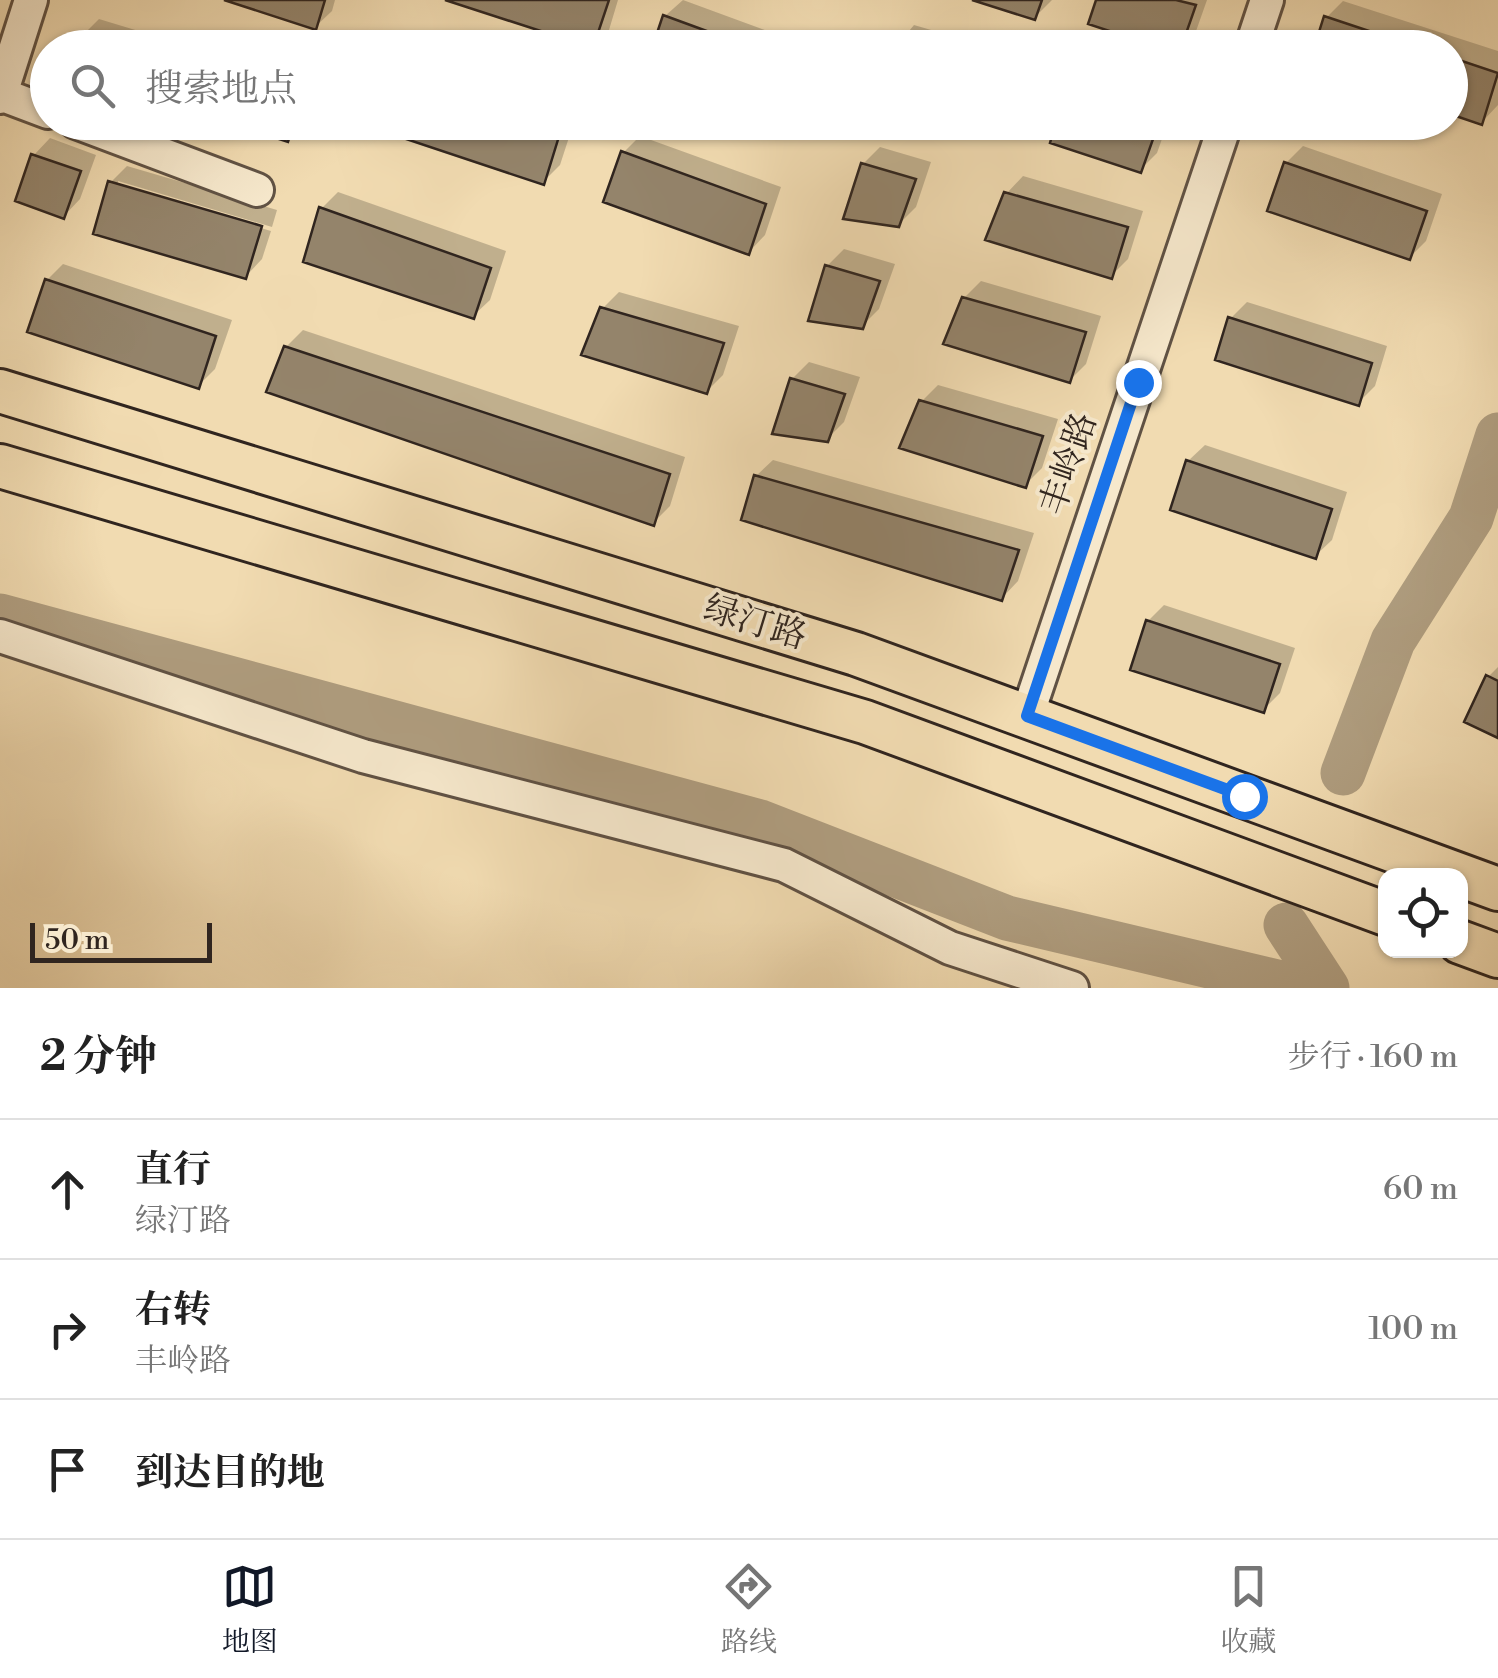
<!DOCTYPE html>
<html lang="zh">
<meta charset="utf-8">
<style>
body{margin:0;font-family:"Libre Bodoni","Noto Serif SC",serif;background:#f2f2f2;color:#222}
.controls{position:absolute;right:30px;bottom:30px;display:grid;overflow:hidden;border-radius:20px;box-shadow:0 2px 8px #0004}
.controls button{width:90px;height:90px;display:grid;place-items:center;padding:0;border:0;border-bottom:2px solid #e0e0e0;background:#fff;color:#222;font:50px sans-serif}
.scale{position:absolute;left:30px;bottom:25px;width:182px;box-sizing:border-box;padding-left:10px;border:5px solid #30251f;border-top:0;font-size:28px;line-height:35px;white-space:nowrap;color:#30251f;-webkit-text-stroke:8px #f6e8cc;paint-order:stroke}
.stop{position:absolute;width:30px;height:30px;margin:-22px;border:8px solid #1a73e8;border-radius:50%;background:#fff}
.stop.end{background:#1a73e8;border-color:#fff;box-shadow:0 2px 10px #0008}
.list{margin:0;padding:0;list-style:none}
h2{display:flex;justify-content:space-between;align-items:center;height:130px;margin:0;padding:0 40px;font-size:42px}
h2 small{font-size:32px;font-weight:400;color:#767676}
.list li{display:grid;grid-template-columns:65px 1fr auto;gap:30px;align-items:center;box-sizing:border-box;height:140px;padding:0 40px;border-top:2px solid #e0e0e0}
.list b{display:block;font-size:38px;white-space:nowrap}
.list p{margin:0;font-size:32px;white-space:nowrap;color:#767676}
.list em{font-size:32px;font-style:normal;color:#767676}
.icon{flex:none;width:55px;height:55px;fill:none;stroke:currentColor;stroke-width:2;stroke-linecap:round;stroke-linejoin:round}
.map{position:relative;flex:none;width:1498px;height:988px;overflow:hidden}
.search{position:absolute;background:#fff;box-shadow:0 2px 8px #0004;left:30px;right:30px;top:30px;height:110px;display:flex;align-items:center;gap:25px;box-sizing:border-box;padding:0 35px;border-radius:55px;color:#767676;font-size:38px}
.sheet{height:550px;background:#fff}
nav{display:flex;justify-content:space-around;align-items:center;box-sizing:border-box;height:140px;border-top:2px solid #e0e0e0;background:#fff;font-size:28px;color:#767676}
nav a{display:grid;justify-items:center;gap:5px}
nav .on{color:#111827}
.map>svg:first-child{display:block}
.shadow{fill:#0003}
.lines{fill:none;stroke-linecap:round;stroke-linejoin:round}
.river{stroke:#af9d7f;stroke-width:45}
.building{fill:#94846b;stroke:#30251f;stroke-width:2.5}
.minor-casing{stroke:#605244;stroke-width:38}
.major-casing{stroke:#30251f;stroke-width:48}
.minor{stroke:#f6e8cc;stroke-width:32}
.major{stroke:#f1dbb1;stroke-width:42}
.route{stroke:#1a73e8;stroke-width:12}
.labels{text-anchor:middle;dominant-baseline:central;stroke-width:8;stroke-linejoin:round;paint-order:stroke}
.street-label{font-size:35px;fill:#30251f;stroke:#f6e8cc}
</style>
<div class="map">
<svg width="1498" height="988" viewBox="0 0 1498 988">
<rect width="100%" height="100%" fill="#f1dbb1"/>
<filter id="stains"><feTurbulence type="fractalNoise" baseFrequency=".002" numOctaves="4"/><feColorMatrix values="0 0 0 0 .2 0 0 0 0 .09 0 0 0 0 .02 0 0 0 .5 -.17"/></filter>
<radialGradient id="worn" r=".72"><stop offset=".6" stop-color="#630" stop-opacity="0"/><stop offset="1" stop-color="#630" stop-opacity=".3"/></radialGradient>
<path class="shadow" d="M227 0H335L332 11 315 27Z
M452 0H618L609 30 592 47Z
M683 0 814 48H654L665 16Z
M981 0H1052L1035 17Z
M1098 0H1207L1195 34 1182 48H1169Z
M1343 1 1498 51V105L1482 122 1450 112V48H1317L1326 18Z
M99 19 188 46 187 48H79L82 36Z
M914 25 993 48H895Z
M234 122H304L287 139Z
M377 122H574L560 165 543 182Z
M1059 122H1168L1157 153 1140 170Z
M640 136 781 187 765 235 749 252 623 153Z
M50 138 96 155 80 199 64 216 34 155Z
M1303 146 1442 194 1426 241 1409 258 1286 163Z
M880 147 931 162 916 207 899 224 863 164Z
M127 166 277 210 272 227 118 181V186L271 231 262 259 246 276 111 182Z
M1023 176 1143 211 1128 259 1111 276 1007 193Z
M338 192 506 251 490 300 473 316 321 209Z
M844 249 895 264 879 309 862 326 827 266Z
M63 264 232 320 215 369 198 386 47 280Z
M981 281 1101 316 1086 364 1069 381 964 298Z
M619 292 739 326 723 375 706 392 602 309Z
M1247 302 1387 346 1375 386 1358 403 1230 319Z
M303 330 685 457 670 506 653 523 286 347Z
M809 362 860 377 844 422 827 439 792 379Z
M938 385 1058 419 1042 468 1025 485 921 402Z
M1205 445 1347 492 1332 540 1315 556 1188 461Z
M773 460 1034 533 1018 581 1002 598 756 476Z
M1164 605 1295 648 1280 693 1263 710 1148 621Z
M1498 667V735L1488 677Z"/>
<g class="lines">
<path class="river" d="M0 616 760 822 1007 918 1302 988
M1343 773 1393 641 1471 518 1498 435
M1286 925 1327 988"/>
</g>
<path class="building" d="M224 0H325L316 30Z
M445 0H609L593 48Z
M972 0H1042L1035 20Z
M1096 0H1176L1196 5 1181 48H1161L1088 24Z
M663 15 753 48H652Z
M1324 16 1420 48H1314Z
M80 34 123 48H76Z
M895 40 920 48H892Z
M1450 57 1498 73 1482 125 1450 114Z
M226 122H294L288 142Z
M375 122H529L560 133 544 185 373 128Z
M1056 122H1149L1158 125 1141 173 1050 143Z
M621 151 766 204 749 255 603 202Z
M31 154 81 171 64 219 15 201Z
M1284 162 1427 211 1410 260 1267 211Z
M861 163 916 179 899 227 843 219Z
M108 181 262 226 246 279 93 234Z
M1004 192 1128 227 1112 279 985 240Z
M319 207 491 268 474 319 303 262Z
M825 265 880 281 863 329 808 321Z
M45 279 216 336 199 389 27 332Z
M962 297 1086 332 1070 383 943 344Z
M600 307 724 343 707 394 581 355Z
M1228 317 1372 363 1359 406 1215 360Z
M284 346 670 474 654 526 266 392Z
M790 378 845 394 828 442 772 434Z
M919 400 1043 436 1026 488 899 448Z
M1186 460 1332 509 1316 559 1170 510Z
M754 475 1019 550 1002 601 741 520Z
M1146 620 1280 664 1264 713 1130 670Z
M1486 675 1498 681V738L1464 722Z"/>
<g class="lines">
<g class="minor-casing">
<path id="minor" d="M1251 48 1267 0
M0 94 48 112
M0 97 31 0
M76 122 257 190
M0 636 363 756 784 865 950 948 1072 988
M1027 716 1226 122"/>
</g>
<g class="major-casing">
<path id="major" d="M0 391 856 654 1498 889
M0 466 865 722 1386 914
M1460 942 1498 956"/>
</g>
<use href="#minor" class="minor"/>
<use href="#major" class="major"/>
</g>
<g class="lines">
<path class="route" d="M1138 382 1027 716 1244 796"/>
</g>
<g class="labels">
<g class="street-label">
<text transform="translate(1069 464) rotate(-71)">丰岭路</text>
<text transform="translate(755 623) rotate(17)">绿汀路</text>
</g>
</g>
<rect width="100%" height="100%" filter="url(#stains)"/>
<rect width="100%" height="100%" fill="url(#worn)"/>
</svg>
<div class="controls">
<button><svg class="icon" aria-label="locate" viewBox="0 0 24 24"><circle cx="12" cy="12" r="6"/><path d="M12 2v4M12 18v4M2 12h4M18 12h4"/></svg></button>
</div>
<div class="scale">50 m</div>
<div class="stop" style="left:1244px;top:796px"></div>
<div class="stop end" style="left:1138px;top:382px"></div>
<div class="search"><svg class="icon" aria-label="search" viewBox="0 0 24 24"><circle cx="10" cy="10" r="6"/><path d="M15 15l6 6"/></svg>搜索地点</div>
</div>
<section class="sheet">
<h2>2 分钟<small>步行 · 160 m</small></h2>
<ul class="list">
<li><svg class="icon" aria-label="ahead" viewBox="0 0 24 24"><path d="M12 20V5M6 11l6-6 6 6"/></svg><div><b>直行</b><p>绿汀路</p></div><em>60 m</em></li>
<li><svg class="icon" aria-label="right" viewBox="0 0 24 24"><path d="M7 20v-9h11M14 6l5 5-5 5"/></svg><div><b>右转</b><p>丰岭路</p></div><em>100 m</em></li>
<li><svg class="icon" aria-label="arrive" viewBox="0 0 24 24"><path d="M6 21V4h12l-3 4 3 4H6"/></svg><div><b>到达目的地</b></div></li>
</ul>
</section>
<nav>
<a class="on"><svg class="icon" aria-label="map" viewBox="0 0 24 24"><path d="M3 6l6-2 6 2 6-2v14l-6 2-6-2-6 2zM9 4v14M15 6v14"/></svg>地图</a>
<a><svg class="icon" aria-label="directions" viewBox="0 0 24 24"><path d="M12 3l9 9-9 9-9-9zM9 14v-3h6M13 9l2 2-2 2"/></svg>路线</a>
<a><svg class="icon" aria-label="saved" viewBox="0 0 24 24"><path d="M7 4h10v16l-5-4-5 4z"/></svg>收藏</a>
</nav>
